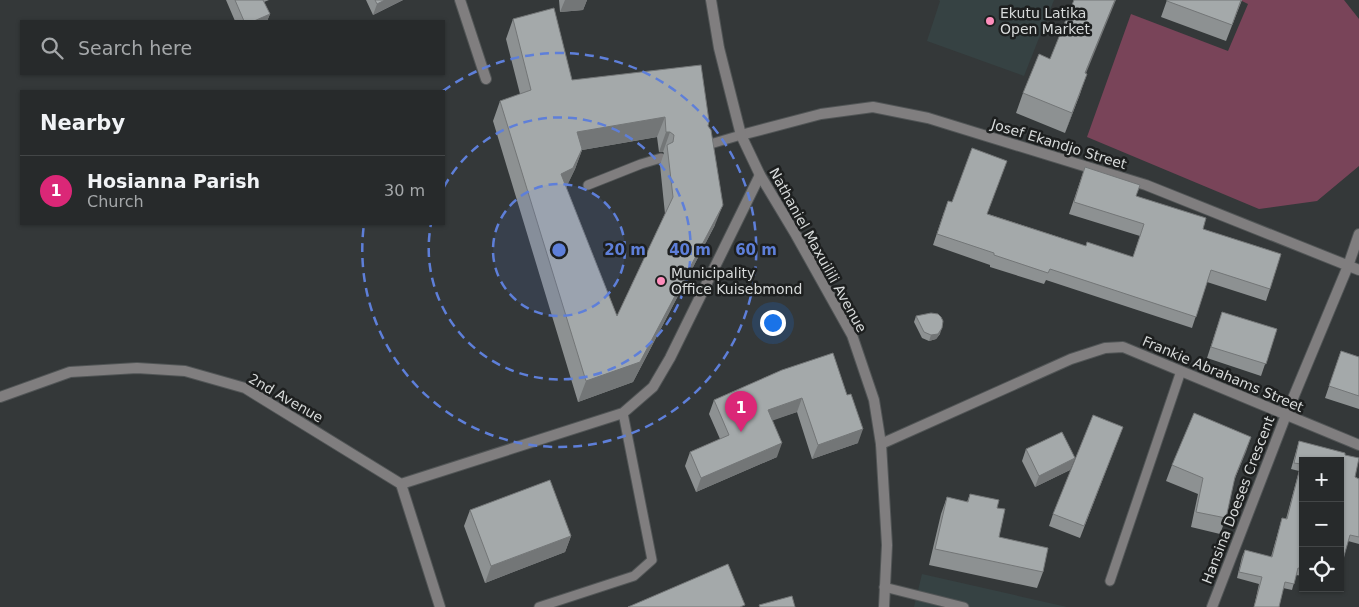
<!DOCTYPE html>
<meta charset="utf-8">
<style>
body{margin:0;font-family:"DejaVu Sans",sans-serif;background:#2f3233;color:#f1f3f6}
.controls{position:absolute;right:15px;bottom:15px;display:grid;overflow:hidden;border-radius:0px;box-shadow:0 1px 4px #0004}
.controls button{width:45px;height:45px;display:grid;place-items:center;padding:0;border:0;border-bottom:1px solid #434647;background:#272a2b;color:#f1f3f6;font:25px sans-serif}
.you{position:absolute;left:772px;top:322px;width:18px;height:18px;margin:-12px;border:4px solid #fff;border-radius:50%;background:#1a73e8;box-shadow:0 0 0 8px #1a73e833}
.badge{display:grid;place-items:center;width:32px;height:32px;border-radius:50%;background:#db2777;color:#fff;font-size:16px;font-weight:700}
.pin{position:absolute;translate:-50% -41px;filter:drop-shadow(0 1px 2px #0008)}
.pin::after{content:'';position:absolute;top:26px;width:18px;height:15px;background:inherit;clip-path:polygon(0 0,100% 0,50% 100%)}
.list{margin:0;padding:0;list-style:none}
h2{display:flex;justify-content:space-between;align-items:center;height:65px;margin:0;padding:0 20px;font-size:21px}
h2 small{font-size:16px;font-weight:400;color:#a4a7a9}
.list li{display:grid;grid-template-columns:32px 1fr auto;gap:15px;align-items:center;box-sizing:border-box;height:70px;padding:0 20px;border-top:1px solid #434647}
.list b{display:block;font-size:19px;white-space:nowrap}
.list p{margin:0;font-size:16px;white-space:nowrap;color:#a4a7a9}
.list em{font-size:16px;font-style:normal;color:#a4a7a9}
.icon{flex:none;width:28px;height:28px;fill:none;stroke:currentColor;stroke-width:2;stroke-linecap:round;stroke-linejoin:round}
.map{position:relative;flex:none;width:1359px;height:607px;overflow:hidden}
.search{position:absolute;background:#272a2b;box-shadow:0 1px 4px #0004;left:20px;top:20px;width:425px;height:55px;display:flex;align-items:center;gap:12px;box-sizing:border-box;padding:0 18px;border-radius:0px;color:#a4a7a9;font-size:19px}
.panel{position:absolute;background:#272a2b;box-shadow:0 1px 4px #0004;left:20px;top:90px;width:425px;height:135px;border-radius:0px}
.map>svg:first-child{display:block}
.built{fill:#364243}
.green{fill:#794459}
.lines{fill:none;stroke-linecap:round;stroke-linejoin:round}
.service-casing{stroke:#515556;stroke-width:11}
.minor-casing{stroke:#515556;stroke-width:12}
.tertiary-casing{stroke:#515556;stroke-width:12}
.service{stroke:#807e7f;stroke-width:9}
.minor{stroke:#807e7f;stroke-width:10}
.tertiary{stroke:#807e7f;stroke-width:10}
.wall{fill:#8d9192;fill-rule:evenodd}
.shaded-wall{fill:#737677}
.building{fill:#a4a9aa;stroke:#737677;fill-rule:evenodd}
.ring{fill:none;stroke:#5e7fd9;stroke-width:2.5;stroke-dasharray:9 6}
.poi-dot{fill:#fe8ebc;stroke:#1d1f1f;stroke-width:2}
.labels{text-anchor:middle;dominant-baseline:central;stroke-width:5;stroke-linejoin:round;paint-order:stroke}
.poi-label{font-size:14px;fill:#d7dada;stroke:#1d1f1f;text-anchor:start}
.street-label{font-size:14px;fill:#d7dada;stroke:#1d1f1f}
.centre{fill:#5e7fd9;stroke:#1d1f1f;stroke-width:2.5}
.ring-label{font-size:15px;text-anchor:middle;font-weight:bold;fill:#5e7fd9;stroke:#1d1f1f;stroke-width:5;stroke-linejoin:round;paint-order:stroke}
</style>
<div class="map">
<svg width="1359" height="607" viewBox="0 0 1359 607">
<rect width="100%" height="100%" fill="#343839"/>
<path class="built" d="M939 0H1054L1024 76 927 41 940 1Z
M922 574 1067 607H914Z"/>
<path class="green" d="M1240 0H1344L1359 19V166L1317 201 1259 209 1087 137 1131 14 1228 51 1248 4Z"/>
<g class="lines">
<g class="service-casing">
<path id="service" d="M707 145 741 135
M588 185 641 164 661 158
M1110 581 1181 371
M884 587 964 607
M539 607 634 576 652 560 623 413"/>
</g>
<g class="minor-casing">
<path id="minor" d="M460 0 486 79
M741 135 821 114 873 107 928 118 1146 185 1359 270
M0 397 70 372 137 368 185 371 245 388 401 484
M881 444 1071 359 1105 348 1123 347 1359 445
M401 484 623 413 653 387 670 358 760 175
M401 484 440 607
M1212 607 1286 415 1348 266 1359 234"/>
</g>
<g class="tertiary-casing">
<path id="tertiary" d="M711 0 719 48 741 135 760 175 796 235 852 335 874 400 881 444 887 545 884 607"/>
</g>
<use href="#service" class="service"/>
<use href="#minor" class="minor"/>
<use href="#tertiary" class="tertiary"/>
</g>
<path class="wall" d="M226 0H269L264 2 270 14 267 21H235Z
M366 0H403L373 15Z
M559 0H587L583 10 560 12Z
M1167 0H1242L1226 41 1161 17Z
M513 19 572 80 708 126 715 225 633 382 578 402 493 121 500 101 520 94 506 39ZM657 137 659 152H663L664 153 660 165 665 214 617 316 566 187 575 169 582 150Z
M1086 73 1080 94 1065 133 1016 113 1023 93Z
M1085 167 1136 196 1203 229 1270 289 1266 301 1207 282 1192 328 1046 280 1044 284 990 267V265L933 245 944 212 988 214 1086 246 1133 257 1140 236 1069 214Z
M1222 312 1277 329 1261 376 1207 358Z
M916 316 940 334 936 339 929 341 922 338 914 322Z
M1341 351 1359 357V409L1325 398Z
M782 370 858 443 812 459 797 412 772 420 777 457 696 492 685 466 690 452 720 439 709 414 714 400Z
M1123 427 1080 538 1049 526 1053 514Z
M1251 437 1234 481 1226 518 1220 534 1191 527 1198 494 1166 481 1172 465Z
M1299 441 1345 455 1355 477 1359 479V544L1348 541 1303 461V576L1296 575 1292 590 1283 588 1279 607H1254L1259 584 1237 578 1242 557 1245 550 1271 557 1282 518 1286 519 1299 471 1291 469Z
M1026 449 1075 458 1070 470 1035 487 1022 461Z
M970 494 997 508 999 537 1043 572 1037 588 929 565 941 514 947 497 967 502Z
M470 510 571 536 565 552 485 583 464 526Z"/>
<path class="shaded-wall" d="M385 0H403L373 15 377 4Z
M565 0H587L583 10 560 12Z
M1115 0H1116L1078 93 1085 73Z
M270 14 267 21H254Z
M1087 74 1080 94 1065 133 1072 113Z
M665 117 657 137 582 150 575 169 566 188 561 174 577 132Z
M666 132H670L663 152H659Z
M723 205 715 225 633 382 578 402 586 381Z
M942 328 940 334 936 339 929 341 931 335Z
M802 398 797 412 763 424 768 410Z
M863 429 858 443 812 459 818 445Z
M1251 437 1246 452 1229 492Z
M782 443 777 457 696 492 701 478Z
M1075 458 1070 470 1035 487 1039 476Z
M571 536 565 552 485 583 491 566Z"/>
<path class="building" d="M235 0H263L270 14 254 21H244Z
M375 0H385L377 4Z
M1074 0H1115L1085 73 1087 74 1072 113 1023 93 1039 54 1050 59Z
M1167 0H1241L1232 25 1167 1Z
M554 8 572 80 701 65 709 121 708 126 711 130 723 205 640 362 586 381 500 101 531 90 513 19ZM665 117 666 132H670L674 135 673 142 667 145 673 197 617 316 561 174 573 168 582 149 577 132Z
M972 148 1007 161 987 214 1086 246 1087 242 1133 257 1144 224 1074 202 1085 167 1140 185 1136 196 1206 218 1203 229 1281 254 1270 289 1211 270 1196 317 1050 269 1048 273 994 255V253L937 234 948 201 952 202Z
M1222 312 1277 329 1266 364 1211 347Z
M931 313 938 314 941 317 943 321 942 328 938 334 931 335 924 332 916 316Z
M1341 351 1359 357V396L1329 386Z
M833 353 847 395 851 394 863 429 818 445 802 398 768 410 782 443 701 478 690 452 729 435 714 400 782 370Z
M1194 413 1251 437 1235 477 1226 518 1196 512 1203 478 1172 465Z
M1093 415 1123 427 1084 526 1053 514Z
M1062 432 1075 458 1039 476 1026 449Z
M1299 441 1345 453V455L1359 458 1355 477 1359 479V537L1350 535 1340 570V461H1303V569L1298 568 1294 584 1285 582 1279 607H1254L1262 577 1239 572 1245 550 1272 557 1282 518 1287 519 1301 464 1294 463Z
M550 480 571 536 491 566 470 510Z
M970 494 999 500 997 508 1005 509 999 537 1048 548 1043 572 935 549 947 497 968 502Z
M728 564 745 605 740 607H628Z
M792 596 795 607H760L759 605Z"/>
<circle cx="559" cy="250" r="66" fill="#5e7fd9" fill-opacity=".12"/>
<g class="ring">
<circle cx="559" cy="250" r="66"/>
<path d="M444 187A131 131 0 1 1 431 224"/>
<path d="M443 91A197 197 0 1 1 364 224"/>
</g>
<g class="poi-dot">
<circle cx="990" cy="21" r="5"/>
<circle cx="661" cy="281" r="5"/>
</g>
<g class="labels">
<g class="poi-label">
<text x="1000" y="13">Ekutu Latika<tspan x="1000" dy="16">Open Market</tspan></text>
<text x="671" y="273">Municipality<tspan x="671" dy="16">Office Kuisebmond</tspan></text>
</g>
<g class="street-label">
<text transform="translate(1059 144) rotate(17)">Josef Ekandjo Street</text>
<text transform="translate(818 250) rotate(61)">Nathaniel Maxuilili Avenue</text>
<text transform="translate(1223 374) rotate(23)">Frankie Abrahams Street</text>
<text transform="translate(286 398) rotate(30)">2nd Avenue</text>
<text transform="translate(1238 500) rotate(-69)">Hansina Doeses Crescent</text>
</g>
</g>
<circle cx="559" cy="250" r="8" class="centre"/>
<g class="ring-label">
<text x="625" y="255">20 m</text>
<text x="690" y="255">40 m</text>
<text x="756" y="255">60 m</text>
</g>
</svg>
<div class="controls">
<button>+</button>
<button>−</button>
<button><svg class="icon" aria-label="locate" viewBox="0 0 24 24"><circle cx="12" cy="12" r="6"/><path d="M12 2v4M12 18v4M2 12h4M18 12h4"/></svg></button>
</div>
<div class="you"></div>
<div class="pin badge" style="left:741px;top:432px">1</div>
<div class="search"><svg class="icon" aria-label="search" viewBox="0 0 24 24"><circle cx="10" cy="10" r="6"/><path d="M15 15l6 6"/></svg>Search here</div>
<section class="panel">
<h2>Nearby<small></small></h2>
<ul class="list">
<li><span class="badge">1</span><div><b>Hosianna Parish</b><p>Church</p></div><em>30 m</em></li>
</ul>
</section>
</div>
